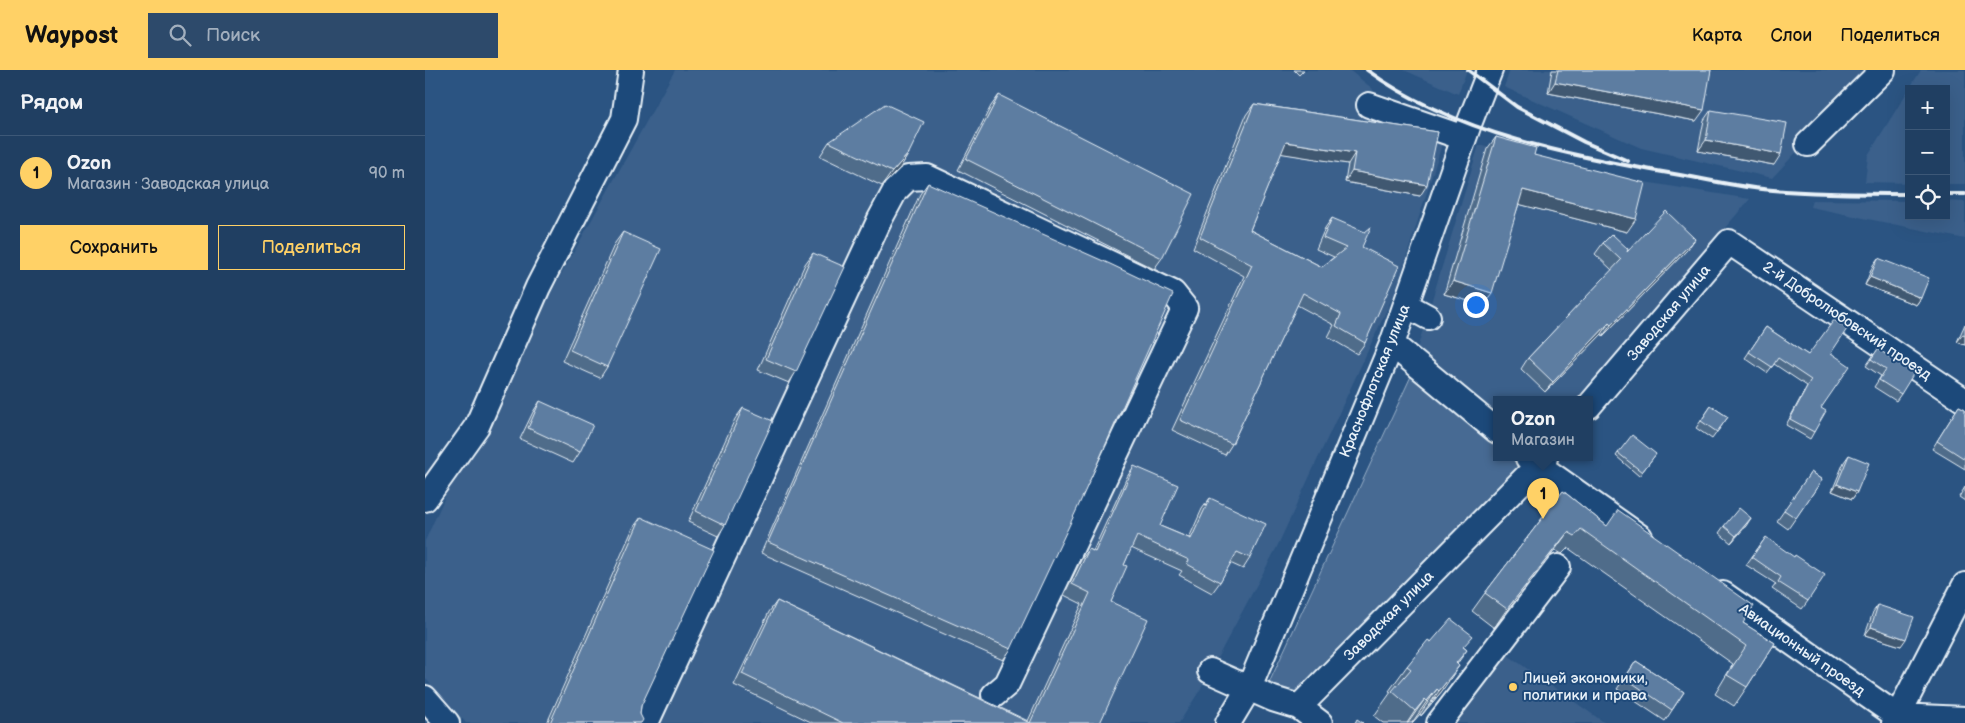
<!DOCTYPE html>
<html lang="ru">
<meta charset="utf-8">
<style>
body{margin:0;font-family:"Balsamiq Sans",sans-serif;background:#2d4a6b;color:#f1f3f6}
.controls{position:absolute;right:15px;top:15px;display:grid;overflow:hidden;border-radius:0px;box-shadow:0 5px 20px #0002}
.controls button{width:45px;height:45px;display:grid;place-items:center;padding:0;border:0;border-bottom:1px solid #3d5877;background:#203f62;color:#f1f3f6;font:25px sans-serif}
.you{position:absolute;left:1050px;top:234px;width:18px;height:18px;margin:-12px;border:4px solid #fff;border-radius:50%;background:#1a73e8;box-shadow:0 0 0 8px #1a73e833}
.badge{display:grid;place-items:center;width:32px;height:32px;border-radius:50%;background:#ffd166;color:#111;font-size:16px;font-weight:700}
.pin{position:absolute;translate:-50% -41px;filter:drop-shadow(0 1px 2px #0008)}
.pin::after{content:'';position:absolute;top:26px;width:18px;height:15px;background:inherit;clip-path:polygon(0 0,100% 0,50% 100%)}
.popup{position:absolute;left:1068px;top:326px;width:100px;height:65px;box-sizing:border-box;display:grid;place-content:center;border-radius:0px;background:#203f62;filter:drop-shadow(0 1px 4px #0005);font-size:16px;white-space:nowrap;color:#a2afbe}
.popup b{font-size:19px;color:#f1f3f6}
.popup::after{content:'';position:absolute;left:50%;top:100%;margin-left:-10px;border:10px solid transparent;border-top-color:#203f62}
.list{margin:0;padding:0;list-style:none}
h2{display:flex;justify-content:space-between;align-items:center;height:65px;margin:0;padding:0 20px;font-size:21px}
h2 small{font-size:16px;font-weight:400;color:#a2afbe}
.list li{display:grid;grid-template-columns:32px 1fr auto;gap:15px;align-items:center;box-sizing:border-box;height:75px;padding:0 20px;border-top:1px solid #3d5877}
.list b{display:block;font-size:19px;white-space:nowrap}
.list p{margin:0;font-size:16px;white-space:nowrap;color:#a2afbe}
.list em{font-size:16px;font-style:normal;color:#a2afbe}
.actions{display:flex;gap:10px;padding:15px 20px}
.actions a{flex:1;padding:11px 0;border:1px solid #ffd166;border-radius:0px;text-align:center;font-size:18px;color:#ffd166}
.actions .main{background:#ffd166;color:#111}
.icon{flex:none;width:28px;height:28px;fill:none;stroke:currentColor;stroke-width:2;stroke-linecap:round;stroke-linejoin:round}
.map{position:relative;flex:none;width:1540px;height:653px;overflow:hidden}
header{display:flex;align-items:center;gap:30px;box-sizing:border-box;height:70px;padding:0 25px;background:#ffd166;color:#111}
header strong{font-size:24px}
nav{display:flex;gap:28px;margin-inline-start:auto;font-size:18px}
.search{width:350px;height:45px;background:#2d4a6b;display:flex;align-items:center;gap:12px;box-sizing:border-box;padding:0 18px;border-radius:0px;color:#a2afbe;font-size:19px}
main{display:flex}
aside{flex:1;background:#203f62}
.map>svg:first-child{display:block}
.built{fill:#3a608b}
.green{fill:#476b93;stroke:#98aec6}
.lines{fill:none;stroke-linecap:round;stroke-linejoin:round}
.minor-casing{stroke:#e8f1f8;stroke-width:28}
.minor{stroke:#1f4a7a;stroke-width:24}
.rail{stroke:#e8f1f8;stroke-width:4}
.wall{fill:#506c8a;stroke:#e8f1f8}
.shaded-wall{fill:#415871;stroke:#e8f1f8}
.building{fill:#5d7da1;stroke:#e8f1f8}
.poi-dot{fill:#ffd166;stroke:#1f4a7a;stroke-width:2}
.labels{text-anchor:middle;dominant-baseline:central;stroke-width:4;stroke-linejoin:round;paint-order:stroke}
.street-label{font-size:15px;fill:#e8f1f8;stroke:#1f4a7a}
.poi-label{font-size:15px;fill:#e8f1f8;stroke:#1f4a7a;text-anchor:start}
</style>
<header>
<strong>Waypost</strong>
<div class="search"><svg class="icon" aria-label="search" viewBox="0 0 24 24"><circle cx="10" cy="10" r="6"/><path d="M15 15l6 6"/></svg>Поиск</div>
<nav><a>Карта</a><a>Слои</a><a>Поделиться</a></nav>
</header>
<main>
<aside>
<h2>Рядом<small></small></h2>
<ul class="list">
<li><span class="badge">1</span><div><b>Ozon</b><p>Магазин · Заводская улица</p></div><em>90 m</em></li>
</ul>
<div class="actions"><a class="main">Сохранить</a><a>Поделиться</a></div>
</aside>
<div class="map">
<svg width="1540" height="653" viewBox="0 0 1540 653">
<rect width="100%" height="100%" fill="#2b5482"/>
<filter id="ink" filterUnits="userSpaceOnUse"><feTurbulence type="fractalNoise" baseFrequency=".02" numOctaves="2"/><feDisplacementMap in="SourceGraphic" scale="10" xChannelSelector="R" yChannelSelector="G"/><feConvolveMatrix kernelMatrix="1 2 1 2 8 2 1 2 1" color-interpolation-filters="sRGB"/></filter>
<g filter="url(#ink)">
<path class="built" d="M250 0H924L948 19 940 49 1019 68 971 220 852 477 775 620 754 653H41L0 608V471L52 356Z
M979 0H1042L1033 24Z
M1085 0H1449L1347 108 1216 78 1079 17Z
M1496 0H1540V114H1521V19H1484Z
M1484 19V113L1440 112 1443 85Z
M1054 75 1139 99 1325 129 1151 330H1072V348L992 279Z
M1387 130 1484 131V146H1521V131L1540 132V169L1385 137Z
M1077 581 1180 653H1019Z"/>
<path class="green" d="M987 304 1072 376V388H1086L1098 398 871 626 844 613Z"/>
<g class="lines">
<g class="minor-casing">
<path id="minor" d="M944 35 1039 68
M1383 74 1458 0
M981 235 1003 247
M967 274 1072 361
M1164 336 1304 172 1540 331
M1103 388 1215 467
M0 429 52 356 113 217 199 49 206 0
M1298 524 1472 646 1540 649
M785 601 848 629 874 637 1120 388
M0 628 22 653
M874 637 895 653
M221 653 455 149 470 121 483 108 502 107 748 223 760 238 582 614 569 625
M803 653 824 618 967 274 1044 54 1065 0
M1014 653 1133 497
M1469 653 1540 515"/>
</g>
<use href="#minor" class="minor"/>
<path class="rail" d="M942 0C1030 64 1149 87 1255 105 1285 110 1317 118 1348 120 1393 124 1439 124 1484 124
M1043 0 1092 37 1159 72 1203 91
M1521 124H1540"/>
</g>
<path class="wall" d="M869 0H879L874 5Z
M1127 0H1286L1271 51 1123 23Z
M574 25 737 188 729 199 533 100 566 36Z
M829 34 1013 62 995 126 920 112 923 94 856 83 825 160 897 197 909 187 891 179 900 158 907 148 937 177 940 273 932 284 903 267 909 255 872 235 807 374 800 385 747 360 819 206 768 178 821 45Z
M1286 40 1349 95 1273 81 1279 50Z
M1071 67 1109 85 1202 162 1094 134 1058 235 1019 224 1062 79Z
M404 72 484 83 475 98 457 116 395 86Z
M503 113 586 579 578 590 336 483 495 124Z
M198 162 182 297 175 308 137 291 190 173Z
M1270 169 1262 180 1178 266 1177 264 1120 322 1096 299 1103 288 1187 200 1170 184 1178 173 1202 182Z
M388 183 371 302 364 313 333 300 380 194Z
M1453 188 1496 228 1491 235 1440 215 1448 195Z
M1540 254V275L1532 272Z
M1341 257 1383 285 1406 283 1396 338 1389 362 1385 369 1361 355 1382 316 1349 294 1342 303 1320 288Z
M1453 279 1476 324 1471 331 1449 317 1456 306 1441 296Z
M115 331 155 382 148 393 95 369 108 342Z
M1286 336 1303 347 1287 369 1271 358Z
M1534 336 1540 339V399L1507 379Z
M318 338 300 455 293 466 263 452 310 349Z
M1193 383 1231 384 1214 406 1191 386Z
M1424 385 1432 422 1427 429 1407 421 1419 392Z
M709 396 735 456 764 468 777 439 785 428 825 488 818 499 805 493 795 512 787 523 754 505 757 501 706 478 699 495 686 532 675 653H388L309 615 344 542 352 531 603 651 657 534 639 525 656 490 664 479 668 481 702 407Z
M1386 402 1397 410 1363 459 1352 451Z
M1540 417V431L1534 427Z
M1138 421 1182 456 1318 553 1350 573 1322 617 1309 636 1290 624 1308 594 1143 478 1137 484 1130 480 1069 558 1047 541 1060 523Z
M216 447V636L215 644 216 653H122L208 458Z
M1326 448 1306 473 1294 463 1299 456Z
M1341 467 1383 531 1377 539 1347 519 1351 514 1321 495Z
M1453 535 1476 576 1440 565 1448 542Z
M1006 572 1040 578 1042 580 1032 594 1017 621 996 646 995 644 987 653H958L949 646 966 622 964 621 982 596Z
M1211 591 1259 622 1240 651 1192 619Z"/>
<path class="shaded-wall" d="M1130 12 1279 40 1271 51 1123 23Z
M1281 70 1356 84 1349 95 1273 81Z
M861 72 930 83 923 94 853 83Z
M484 83 475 98 457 116 467 102Z
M927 101 1002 115 995 126 920 112Z
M1098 120 1211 149 1202 162 1089 133Z
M1270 169 1262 180 1178 266 1186 255Z
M1445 207 1496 228 1491 235 1440 215Z
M1028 211 1067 223 1058 235 1019 224Z
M1184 253 1177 264 1120 322 1128 312Z
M1538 264 1540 265V275L1532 272Z
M1412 414 1432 422 1427 429 1407 421Z
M1326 448 1321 456 1306 473 1311 466Z
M1143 462 1130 480 1069 558 1082 539Z
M1446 557 1481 569 1476 576 1440 565Z
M1034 596 1017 621 996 646 1014 621Z
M1012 619 995 644 987 653 1002 631Z
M1000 629 983 653H982L990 641Z"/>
<path class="building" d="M1133 0H1286L1279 40 1130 12Z
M574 25 769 124 737 188 541 89Z
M460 34 499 52 484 83 467 102 404 72Z
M829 34 1013 62 1002 115 927 101 930 83 861 72 825 160 897 197 921 178 898 168 907 148 940 162 946 157 937 177 974 196 940 273 911 256 916 244 878 223 807 374 755 350 827 195 775 167Z
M1286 40 1362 53 1356 84 1281 70Z
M1071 67 1111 78 1109 85 1220 113 1211 149 1098 120 1067 223 1028 211Z
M503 113 685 194 748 224 652 439 586 579 343 472Z
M1241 141 1270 169 1186 255 1184 253 1128 312 1103 288 1196 190 1178 173 1187 164 1203 179 1202 182Z
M198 162 236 179 182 297 145 280Z
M388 183 420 197 371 302 341 289Z
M1453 188 1504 208 1496 228 1445 207Z
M1409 250 1422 259 1406 283 1425 296 1396 338 1401 341 1389 362 1365 349 1386 310 1353 288 1347 297 1324 282 1341 257 1383 285Z
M1453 279 1489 303 1476 324 1454 310 1461 299 1446 289Z
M115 331 168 355 155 382 103 358Z
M1286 336 1303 347 1292 362 1276 351Z
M1534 336 1540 339V389L1512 371Z
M318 338 348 351 300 455 271 441Z
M1207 365 1231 384 1217 402 1193 383Z
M1424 385 1444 393 1432 422 1412 414Z
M709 396 753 415 735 456 766 469 785 428 841 454 825 488 812 482 795 512 762 494 764 490 712 466 699 495 702 496 686 532 723 549 675 653H418L317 604 352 531 605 653 665 523 647 514 664 479 670 482Z
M1386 402 1397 410 1371 448 1359 440Z
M1138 421 1182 456 1193 440 1329 536 1318 553 1350 573 1322 617 1302 605 1321 576 1156 459 1150 466 1143 462 1082 539 1060 523Z
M1314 438 1326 448 1311 466 1299 456Z
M216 447 289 480 216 636 215 644 218 650 216 653H125Z
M1341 467 1369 487 1370 485 1400 505 1383 531 1353 512 1356 507 1327 487Z
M1453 535 1489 547 1481 569 1446 557Z
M1026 549 1048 566 1038 577 1042 580 1031 593 1034 596 1014 621 1012 619 1002 631 1000 629 990 641 967 621 986 599 982 596 1003 570 1006 572Z
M1211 591 1259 622 1247 640 1200 608Z
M932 649 938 653H930Z"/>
</g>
<circle class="poi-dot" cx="1088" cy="617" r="5"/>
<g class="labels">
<g class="street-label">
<text transform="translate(1244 243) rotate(-50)">Заводская улица</text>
<text transform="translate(1422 251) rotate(34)">2-й Добролюбовский проезд</text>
<text transform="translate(950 311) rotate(-68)">Краснофлотская улица</text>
<text transform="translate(964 546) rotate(-45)">Заводская улица</text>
<text transform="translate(1377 580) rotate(35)">Авиационный проезд</text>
</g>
<g class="poi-label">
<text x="1098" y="608">Лицей экономики,<tspan x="1098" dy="17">политики и права</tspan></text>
</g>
</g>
</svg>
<div class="controls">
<button>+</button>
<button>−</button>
<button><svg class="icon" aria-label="locate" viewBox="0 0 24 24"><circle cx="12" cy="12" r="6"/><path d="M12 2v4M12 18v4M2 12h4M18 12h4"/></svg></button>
</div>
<div class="you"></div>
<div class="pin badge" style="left:1118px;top:449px">1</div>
<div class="popup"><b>Ozon</b>Магазин</div>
</div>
</main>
